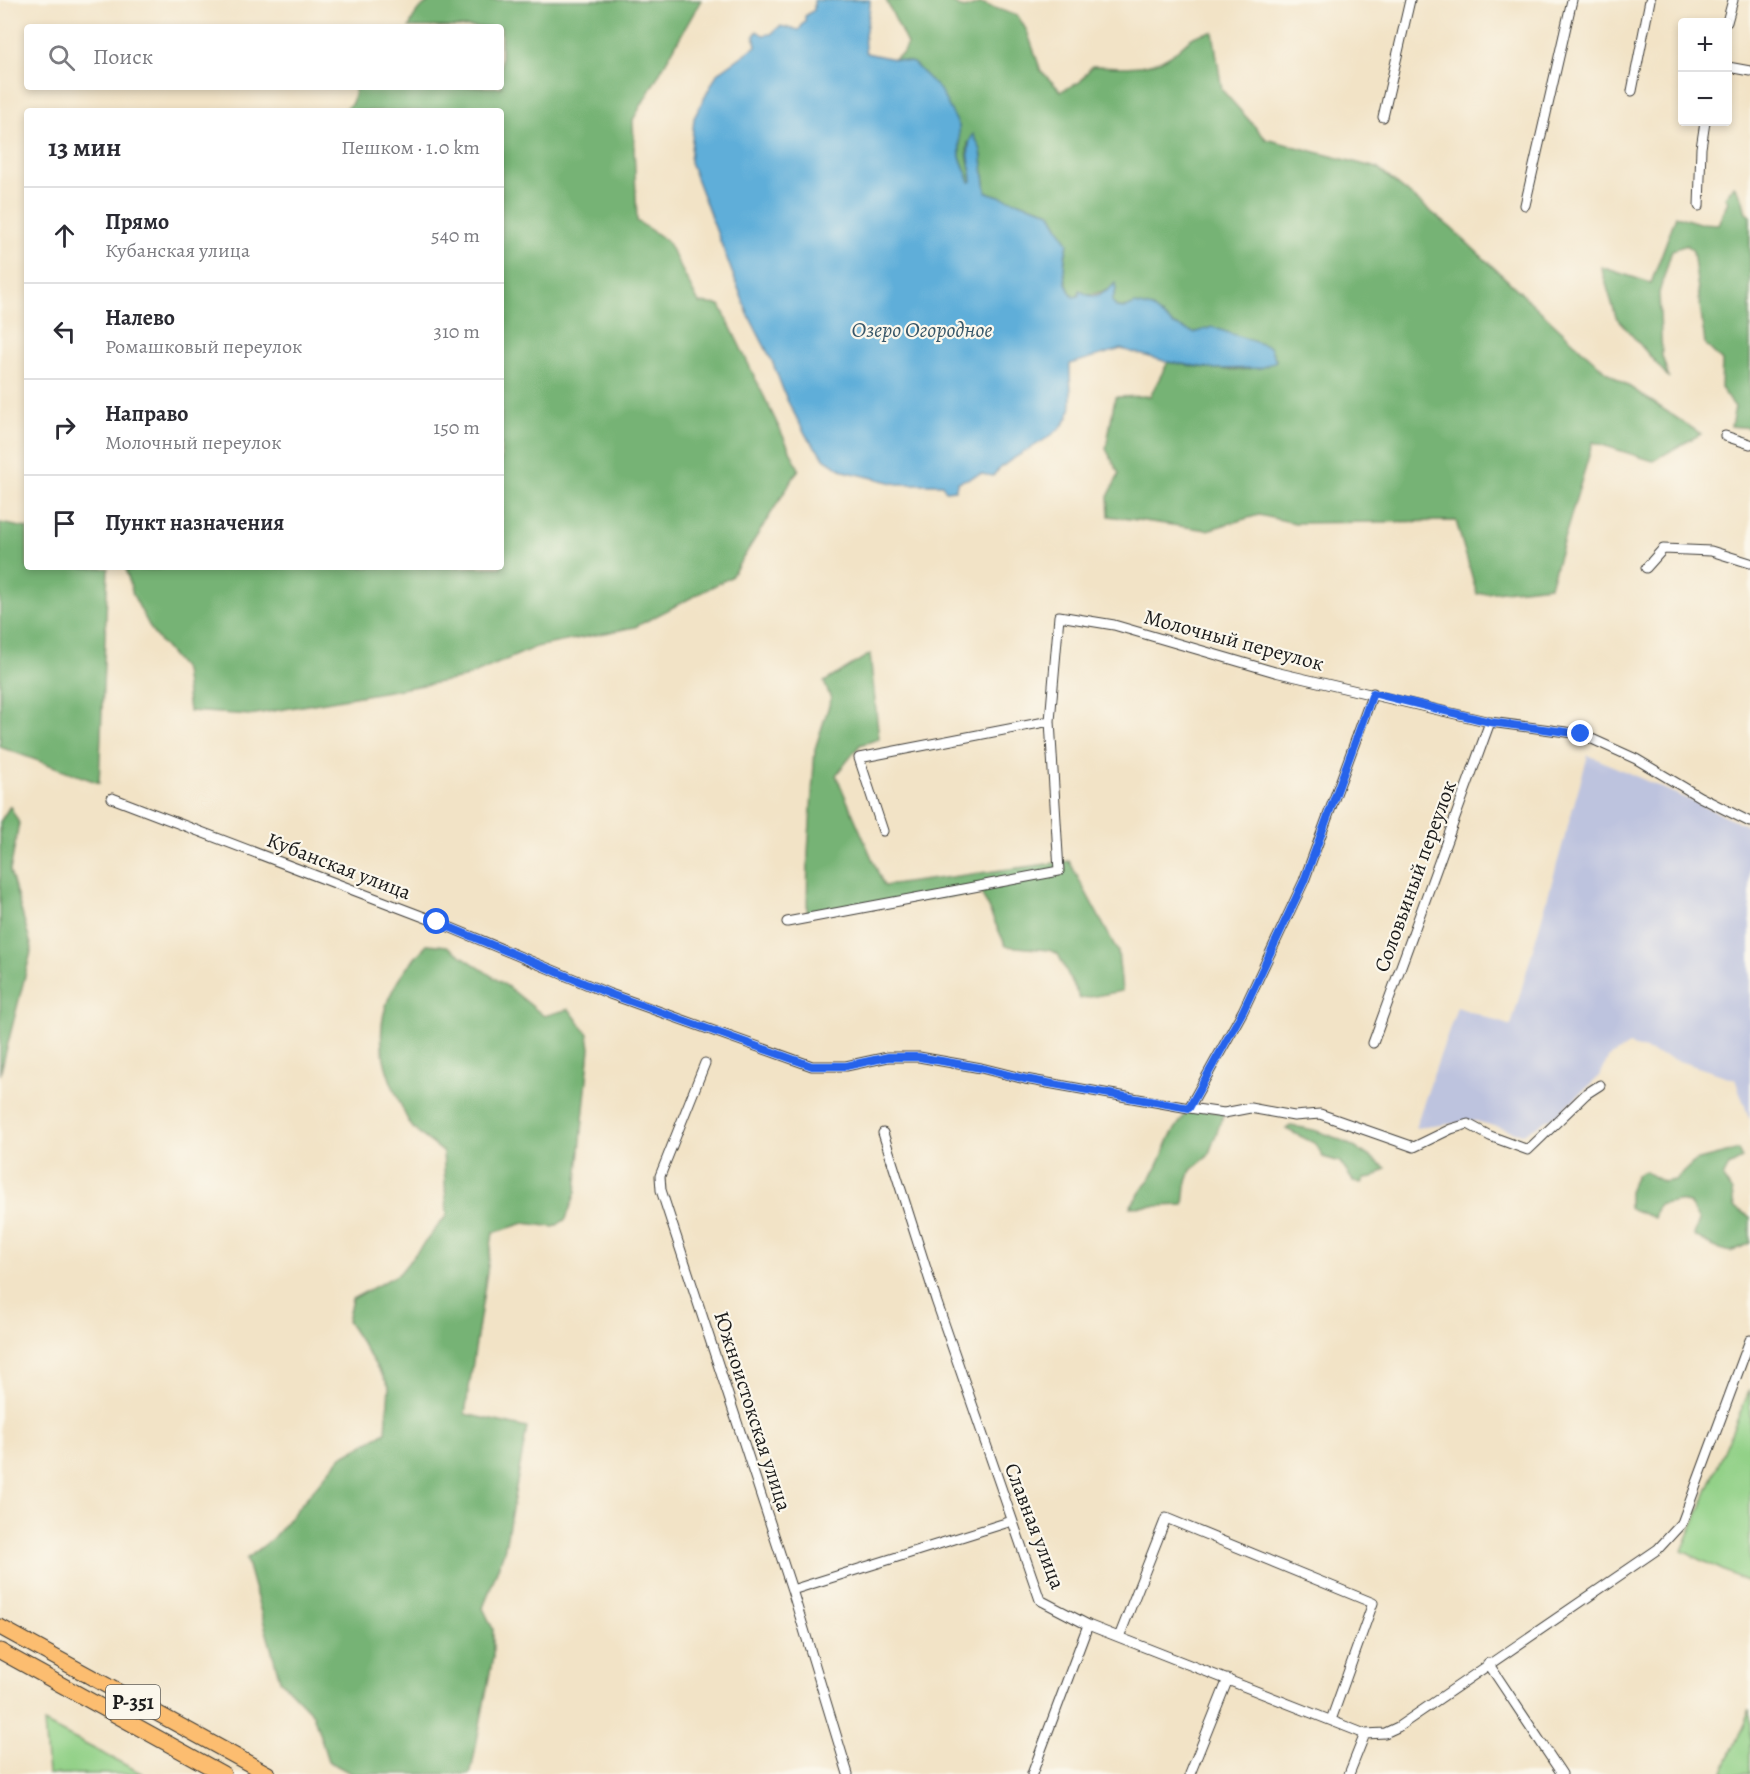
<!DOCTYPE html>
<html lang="ru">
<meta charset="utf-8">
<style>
body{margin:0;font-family:Alegreya,serif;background:#f2f2f3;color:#2b2b33}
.controls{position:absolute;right:18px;top:18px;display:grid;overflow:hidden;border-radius:6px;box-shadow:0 3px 9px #0003}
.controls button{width:54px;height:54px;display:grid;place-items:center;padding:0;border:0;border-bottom:2px solid #e1e1e2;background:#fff;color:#2b2b33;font:30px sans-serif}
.stop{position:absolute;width:18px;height:18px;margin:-14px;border:4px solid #2563eb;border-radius:50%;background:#fff}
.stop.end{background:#2563eb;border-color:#fff;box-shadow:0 2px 6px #0008}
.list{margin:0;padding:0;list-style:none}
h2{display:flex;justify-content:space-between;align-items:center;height:78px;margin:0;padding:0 24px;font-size:26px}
h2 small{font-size:20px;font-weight:400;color:#7c7c81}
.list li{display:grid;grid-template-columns:39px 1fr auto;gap:18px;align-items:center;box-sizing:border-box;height:96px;padding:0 24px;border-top:2px solid #e1e1e2}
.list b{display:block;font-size:22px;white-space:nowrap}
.list p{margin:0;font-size:20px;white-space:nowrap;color:#7c7c81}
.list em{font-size:20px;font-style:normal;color:#7c7c81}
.icon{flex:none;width:33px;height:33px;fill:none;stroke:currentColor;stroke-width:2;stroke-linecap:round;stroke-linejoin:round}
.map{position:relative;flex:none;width:1750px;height:1774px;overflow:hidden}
.search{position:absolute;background:#fff;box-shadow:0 3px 9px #0003;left:24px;top:24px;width:480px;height:66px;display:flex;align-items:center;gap:15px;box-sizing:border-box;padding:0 21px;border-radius:6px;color:#7c7c81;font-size:22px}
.panel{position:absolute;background:#fff;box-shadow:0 3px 9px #0003;left:24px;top:108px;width:480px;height:462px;border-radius:6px}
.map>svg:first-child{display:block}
.industrial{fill:#bdc3de}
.green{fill:#93d188;stroke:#587652;stroke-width:1.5}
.forest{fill:#76b374;stroke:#496848;stroke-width:1.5}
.water{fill:#5faed9;stroke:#3e657a;stroke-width:1.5}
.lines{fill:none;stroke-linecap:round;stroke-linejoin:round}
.minor-casing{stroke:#3c3a36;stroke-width:11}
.trunk-casing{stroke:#3c3a36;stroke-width:17}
.minor{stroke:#fff;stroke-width:9}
.trunk{stroke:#fcbd6f;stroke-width:15}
.route{stroke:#2563eb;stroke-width:8}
.labels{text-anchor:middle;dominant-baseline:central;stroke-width:4.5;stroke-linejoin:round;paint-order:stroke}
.shield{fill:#fbf7ec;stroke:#5f5e5a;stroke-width:1.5}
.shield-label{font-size:20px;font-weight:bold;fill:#1c1c1c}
.street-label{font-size:21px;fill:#1c1c1c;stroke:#fbf7ec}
.water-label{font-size:22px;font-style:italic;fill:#375668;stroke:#fbf7ec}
</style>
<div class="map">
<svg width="1750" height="1774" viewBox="0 0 1750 1774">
<rect width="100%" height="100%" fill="#fbf7ec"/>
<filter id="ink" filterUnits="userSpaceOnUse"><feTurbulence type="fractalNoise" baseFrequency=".0167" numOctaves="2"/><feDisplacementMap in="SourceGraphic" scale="12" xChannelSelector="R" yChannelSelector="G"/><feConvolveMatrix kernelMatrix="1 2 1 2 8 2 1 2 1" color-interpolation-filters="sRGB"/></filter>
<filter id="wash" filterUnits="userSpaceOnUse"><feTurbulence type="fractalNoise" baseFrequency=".008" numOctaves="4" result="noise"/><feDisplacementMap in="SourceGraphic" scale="24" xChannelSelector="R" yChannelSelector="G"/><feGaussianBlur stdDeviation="1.35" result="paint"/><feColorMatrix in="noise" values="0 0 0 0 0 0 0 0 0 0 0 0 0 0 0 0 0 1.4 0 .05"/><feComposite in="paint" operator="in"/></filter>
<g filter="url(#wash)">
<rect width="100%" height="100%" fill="#f2e3c6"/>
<path class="industrial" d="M1588 755 1750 827V1120L1735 1079 1629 1045 1608 1058 1600 1076 1558 1114 1523 1134 1476 1121 1415 1128 1457 1007 1511 1026Z"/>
<path class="green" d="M1750 1389V1583L1682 1551Z
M1750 1709V1774H1722Z
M44 1723 143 1774H48Z"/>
<path class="forest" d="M432 0H701L633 120 637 221 667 241 699 303 720 305 799 469 731 577 635 627 536 647 464 678 250 715 189 711 184 670 153 633 133 595 126 570 160 569V567H501V111H343L352 103 356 87H501V27H409L417 11Z
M886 0H947L964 9 981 3 1018 16 1027 31 1041 71 1061 91 1080 82 1092 66C1119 66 1145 71 1169 56 1188 44 1188 34 1213 32L1222 90 1266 139 1377 168 1450 227 1604 370 1701 434 1653 461 1593 442 1550 586 1477 594 1456 521 1295 523 1259 515 1207 530 1109 516 1108 497 1119 474 1106 449 1115 397 1150 396 1168 362C1202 367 1245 378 1276 360L1270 347 1212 328 1194 333 1174 325 1152 308 1116 307 1112 301 1116 290 1111 289 1088 295 1079 290V296L1073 297C1062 280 1063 264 1068 244L1050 212 986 192 981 150 968 143 967 152 972 182 970 183 960 157 959 126 913 63 893 59 902 54 907 44Z
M1734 186 1742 197 1746 213 1750 216V428L1731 426 1735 407 1721 388 1722 361 1705 344 1693 251 1687 245 1672 250 1659 293 1662 356 1669 378 1616 317 1601 267 1651 283 1676 216 1699 223 1718 224 1728 201 1725 197Z
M0 523 27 528V567L108 568 99 783 0 747Z
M870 654 879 739 860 745 836 775 884 886 1069 861 1118 952 1122 991 1080 999 1058 954 1049 950 1006 946 981 893 807 913 808 852 815 749 831 699 824 682Z
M10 806 19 823 10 871 32 948 0 1075V822Z
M428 944 447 946 511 989 544 1016 569 1009 588 1034 590 1048 576 1192 566 1219 554 1227 524 1223 493 1233 465 1414 527 1428 504 1552 483 1608 493 1629V1657L471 1772 470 1774H352L328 1761 313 1714 280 1680 246 1559 271 1540 341 1457 386 1432 389 1386 347 1321 352 1299 399 1274 447 1215 443 1152C434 1144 422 1137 414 1129 406 1121 402 1106 397 1096 368 1035 380 991 428 944Z
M1189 1108 1224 1113 1208 1156 1191 1170 1186 1185 1184 1205 1130 1207 1157 1168 1170 1137Z
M1290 1126C1327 1129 1357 1147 1386 1168L1373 1178 1364 1179 1361 1183 1353 1181 1340 1162 1323 1157 1316 1144 1286 1129Z
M1738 1150 1742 1159 1729 1166 1723 1178 1732 1192 1734 1207 1750 1217V1243L1731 1252 1713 1247 1694 1235 1699 1221 1689 1203 1678 1201 1658 1205 1654 1218 1629 1208V1191L1636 1175 1644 1171 1663 1182 1675 1180 1695 1161Z"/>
<path class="water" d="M814 0H870C871 18 861 35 866 53L913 63 940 90 959 126 960 157 970 182 972 181C971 163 964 150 973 134L981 150 986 192 1050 212 1068 243C1063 263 1061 280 1073 297L1079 296V290C1082 291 1084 294 1088 295 1097 298 1110 290 1115 283L1116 290 1112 301 1116 307 1126 308 1135 304 1152 308 1174 325 1194 333 1212 327 1270 347 1276 361 1261 368 1215 369 1168 362 1121 349 1070 364C1069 379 1073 396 1070 411 1065 439 1012 451 993 476L981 474 958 482 955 490 946 491 942 484H898L844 471 825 459 807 437 787 400 772 361 748 314 690 162 694 118 717 74 756 46 754 36 757 31 763 35 771 34 780 26 799 30 805 21V16L814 10Z"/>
</g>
<g filter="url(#ink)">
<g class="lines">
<g class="minor-casing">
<path id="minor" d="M1727 22 1733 0
M1728 67 1750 71
M1632 91 1650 0
M1383 117 1410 0
M1525 205 1572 0
M1699 206 1701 148 1705 122
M1725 436 1750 444
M1646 568 1663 549 1711 551 1750 563
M112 798 437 922 610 994 812 1066H846L888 1057H919L981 1068 1025 1079 1189 1108 1224 1113 1250 1108 1294 1116 1320 1114 1414 1147 1451 1129 1468 1124 1490 1136 1528 1150 1586 1094 1600 1085
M883 831 859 758 1050 721 1059 616 1114 625 1275 672 1490 722 1581 734 1636 759 1700 797 1750 822
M787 922 1059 871 1050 721
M1373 1043 1490 722
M705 1063 660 1176 661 1190 792 1590 848 1774
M1189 1108 1243 1011 1304 881 1373 693
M883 1133 936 1300 1040 1600 1088 1625 1365 1734 1385 1733 1398 1727 1658 1549 1682 1523 1750 1340
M792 1590 1012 1521
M1119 1637 1166 1518 1373 1603 1331 1720
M1488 1663 1562 1774
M1032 1774 1088 1625
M1190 1774 1228 1679
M1349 1774 1365 1734"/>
</g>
<g class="trunk-casing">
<path id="trunk" d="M0 1627 268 1774
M0 1651 223 1774"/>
</g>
<use href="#minor" class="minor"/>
<use href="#trunk" class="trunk"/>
</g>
</g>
<g class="lines" filter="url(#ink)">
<path class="route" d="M437 922 610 994 812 1066H846L888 1057H919L981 1068 1025 1079 1189 1108 1243 1011 1304 881 1373 693 1490 722 1581 734"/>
</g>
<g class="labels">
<rect class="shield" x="106" y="1685" width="54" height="34" rx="4.5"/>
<g class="shield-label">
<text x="133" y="1702">Р-351</text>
</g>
<g class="street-label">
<text transform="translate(1234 640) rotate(15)">Молочный переулок</text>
<text transform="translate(339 866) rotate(21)">Кубанская улица</text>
<text transform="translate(1415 876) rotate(-70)">Соловьиный переулок</text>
<text transform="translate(753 1411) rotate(72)">Южноистокская улица</text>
<text transform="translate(1035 1526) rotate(69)">Славная улица</text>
</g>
<g class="water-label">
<text x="922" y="330">Озеро Огородное</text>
</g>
</g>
</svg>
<div class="controls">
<button>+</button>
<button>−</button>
</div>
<div class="stop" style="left:437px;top:922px"></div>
<div class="stop end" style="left:1581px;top:734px"></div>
<div class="search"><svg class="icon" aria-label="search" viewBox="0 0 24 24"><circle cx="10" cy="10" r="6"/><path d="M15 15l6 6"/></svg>Поиск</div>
<section class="panel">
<h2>13 мин<small>Пешком · 1.0 km</small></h2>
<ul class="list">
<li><svg class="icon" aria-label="ahead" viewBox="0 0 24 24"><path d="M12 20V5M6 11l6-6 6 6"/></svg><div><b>Прямо</b><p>Кубанская улица</p></div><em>540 m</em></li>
<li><svg class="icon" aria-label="left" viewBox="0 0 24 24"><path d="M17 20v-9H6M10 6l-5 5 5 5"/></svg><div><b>Налево</b><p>Ромашковый переулок</p></div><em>310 m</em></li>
<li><svg class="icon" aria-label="right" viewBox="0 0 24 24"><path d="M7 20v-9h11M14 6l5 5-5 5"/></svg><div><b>Направо</b><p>Молочный переулок</p></div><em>150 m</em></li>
<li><svg class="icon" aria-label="arrive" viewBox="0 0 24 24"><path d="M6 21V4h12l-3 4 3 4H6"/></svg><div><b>Пункт назначения</b></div></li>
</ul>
</section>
</div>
